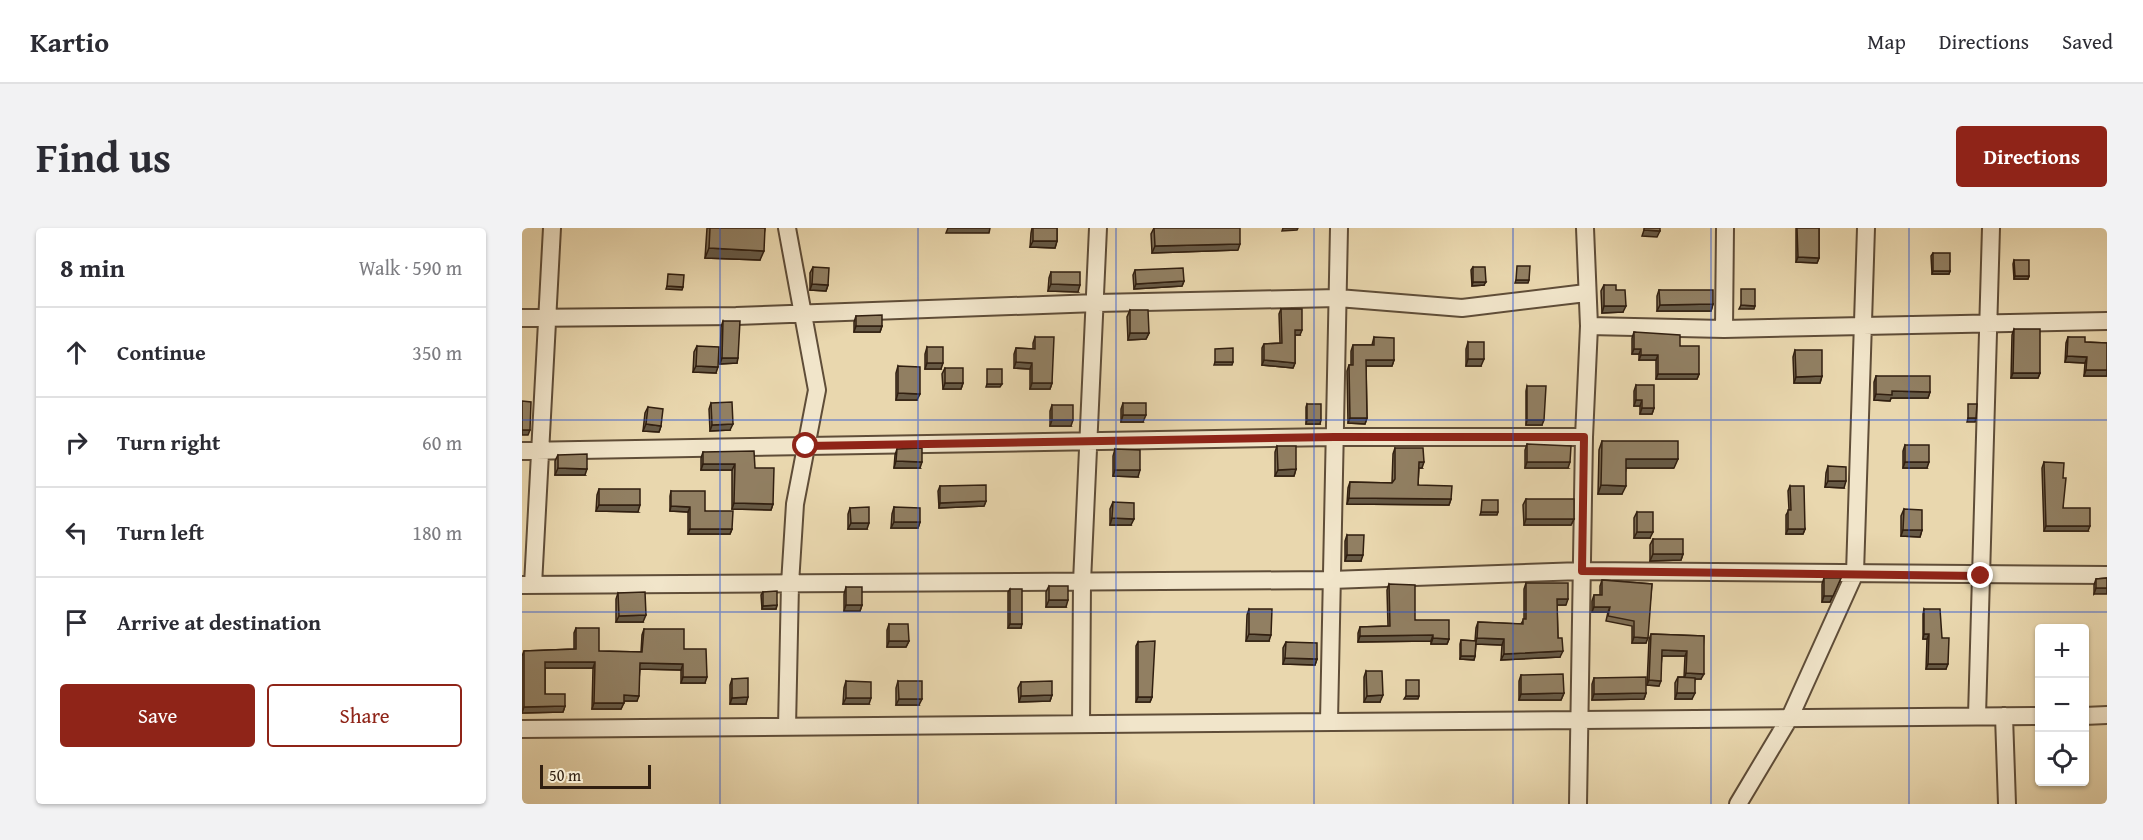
<!DOCTYPE html>
<meta charset="utf-8">
<style>
body{margin:0;font-family:"Gentium Book Plus",serif;background:#f2f2f3;color:#2b2b33}
.controls{position:absolute;right:18px;bottom:18px;display:grid;overflow:hidden;border-radius:6px;box-shadow:0 2px 4px #0004}
.controls button{width:54px;height:54px;display:grid;place-items:center;padding:0;border:0;border-bottom:2px solid #e1e1e2;background:#fff;color:#2b2b33;font:30px sans-serif}
.scale{position:absolute;left:18px;bottom:15px;width:111px;box-sizing:border-box;padding-left:6px;border:3px solid #311f10;border-top:0;font-size:16px;line-height:21px;white-space:nowrap;color:#311f10;-webkit-text-stroke:4px #f1e5ca;paint-order:stroke}
.stop{position:absolute;width:18px;height:18px;margin:-14px;border:4px solid #8f2418;border-radius:50%;background:#fff}
.stop.end{background:#8f2418;border-color:#fff;box-shadow:0 2px 6px #0008}
.list{margin:0;padding:0;list-style:none}
h2{display:flex;justify-content:space-between;align-items:center;height:78px;margin:0;padding:0 24px;font-size:26px}
h2 small{font-size:20px;font-weight:400;color:#7c7c81}
.list li{display:grid;grid-template-columns:39px 1fr auto;gap:18px;align-items:center;box-sizing:border-box;height:90px;padding:0 24px;border-top:2px solid #e1e1e2}
.list b{display:block;font-size:22px;white-space:nowrap}
.list em{font-size:20px;font-style:normal;color:#7c7c81}
.actions{display:flex;gap:12px;padding:18px 24px}
.actions a{flex:1;padding:14px 0;border:2px solid #8f2418;border-radius:6px;text-align:center;font-size:21px;color:#8f2418}
.actions .main{background:#8f2418;color:#fff}
.icon{flex:none;width:33px;height:33px;fill:none;stroke:currentColor;stroke-width:2;stroke-linecap:round;stroke-linejoin:round}
.map{position:relative;flex:none;width:1585px;height:576px;overflow:hidden;border-radius:6px}
header{display:flex;align-items:center;gap:36px;box-sizing:border-box;height:84px;padding:0 30px;background:#fff;border-bottom:2px solid #e1e1e2}
header strong{font-size:28px}
nav{display:flex;gap:33px;margin-inline-start:auto;font-size:21px}
.intro{display:flex;align-items:center;justify-content:space-between;box-sizing:border-box;height:144px;padding:0 36px}
h1{margin:0;font-size:42px}
.button{padding:15px 27px;border-radius:6px;background:#8f2418;color:#fff;font-size:21px;font-weight:700}
main{display:flex;gap:36px;padding:0 36px}
aside{flex:1;background:#fff;border-radius:6px;box-shadow:0 2px 4px #0004}
.map>svg:first-child{display:block}
.lines{fill:none;stroke-linecap:round;stroke-linejoin:round}
.minor-casing{stroke:#5f4d38;stroke-width:20}
.minor{stroke:#f1e5ca;stroke-width:16}
.wall{fill:#7d6d54;stroke:#311f10;stroke-width:1.5}
.shaded-wall{fill:#665945;stroke:#311f10;stroke-width:1.5}
.building{fill:#917f62;stroke:#311f10;stroke-width:1.5}
.route{stroke:#8f2418;stroke-width:8}
.grid{fill:none;stroke:#1d4ed8;stroke-width:1.5;stroke-opacity:0.55}
</style>
<header>
<strong>Kartio</strong>
<nav><a>Map</a><a>Directions</a><a>Saved</a></nav>
</header>
<div class="intro"><h1>Find us</h1><a class="button">Directions</a></div>
<main>
<aside>
<h2>8 min<small>Walk · 590 m</small></h2>
<ul class="list">
<li><svg class="icon" aria-label="ahead" viewBox="0 0 24 24"><path d="M12 20V5M6 11l6-6 6 6"/></svg><div><b>Continue</b></div><em>350 m</em></li>
<li><svg class="icon" aria-label="right" viewBox="0 0 24 24"><path d="M7 20v-9h11M14 6l5 5-5 5"/></svg><div><b>Turn right</b></div><em>60 m</em></li>
<li><svg class="icon" aria-label="left" viewBox="0 0 24 24"><path d="M17 20v-9H6M10 6l-5 5 5 5"/></svg><div><b>Turn left</b></div><em>180 m</em></li>
<li><svg class="icon" aria-label="arrive" viewBox="0 0 24 24"><path d="M6 21V4h12l-3 4 3 4H6"/></svg><div><b>Arrive at destination</b></div></li>
</ul>
<div class="actions"><a class="main">Save</a><a>Share</a></div>
</aside>
<div class="map">
<svg width="1585" height="576" viewBox="0 0 1585 576">
<rect width="100%" height="100%" fill="#e9d7ae"/>
<filter id="stains"><feTurbulence type="fractalNoise" baseFrequency=".00333" numOctaves="4"/><feColorMatrix values="0 0 0 0 .2 0 0 0 0 .09 0 0 0 0 .02 0 0 0 .5 -.17"/></filter>
<radialGradient id="worn" r=".72"><stop offset=".6" stop-color="#630" stop-opacity="0"/><stop offset="1" stop-color="#630" stop-opacity=".3"/></radialGradient>
<g class="lines">
<g class="minor-casing">
<path id="minor" d="M0 90 214 88 575 75 816 70 940 80 1064 65
M1067 98 1202 101 1585 93
M1202 101 1203 0
M0 223 812 209H1062
M0 357 809 352 1060 343 1585 347
M11 357 30 0
M1455 488 1469 0
M1482 488 1485 576
M1562 488 1585 487
M807 493 817 0
M559 496 560 354 576 0
M265 499 268 356 273 276 295 162 265 0
M0 501 1518 488
M1056 576 1062 209 1067 98 1063 0
M1216 576 1268 489 1333 345 1344 0"/>
</g>
<use href="#minor" class="minor"/>
</g>
<path class="wall" d="M185 0H243L238 32 183 30Z
M510 0H535V13L533 20 508 19 509 5Z
M632 0 716 22 630 25 629 6Z
M1274 0H1297V30L1295 35 1274 34Z
M1411 25 1428 43 1427 46H1410L1409 28Z
M1492 32 1507 48 1506 51H1492L1491 36Z
M291 39 306 57 304 63 288 62V45Z
M951 39 962 57 950 58 949 42Z
M613 42 662 53 660 58 612 61 611 47Z
M529 44 556 64 526 63 527 50Z
M1082 57 1094 62 1101 84 1080 85 1079 63Z
M1137 62 1191 76 1189 83H1135V68Z
M759 81 778 107H773V135L771 140 740 137V120L742 116 758 115 757 86Z
M608 82 627 105 624 111 606 112 605 89Z
M334 88 360 98 358 104H332V94Z
M201 93 215 135 198 136 199 99Z
M1492 101 1518 145 1516 150H1489L1490 107Z
M1112 104 1158 118 1177 146 1175 151H1134V132H1117V126H1110V110Z
M513 109 530 155 528 161H508V141L492 140V126L494 120 511 121V115Z
M852 109 872 132 870 138H844L845 190 843 196 826 195 825 143 827 137H829V123L831 117H850Z
M1546 109 1563 114 1585 115V148H1562L1563 135 1543 134 1544 115Z
M946 114 959 138H944V121Z
M175 118 194 145 171 144 172 124Z
M405 119 419 141H403V126Z
M1273 122 1300 148 1298 155H1272L1271 129Z
M376 138 395 172H374V145Z
M423 140 441 155 439 161H421L420 146Z
M1354 148 1408 164 1406 170H1369L1368 173 1352 172V154Z
M1114 157 1132 180 1130 186H1118V178H1112V163Z
M1005 158 1020 197H1004V163Z
M189 175 208 202 188 203 187 181Z
M601 175 621 194H599V181Z
M785 176 798 196H784V179Z
M530 177 549 198H528V183Z
M126 179 139 198 137 204 121 203 123 185Z
M1080 213 1152 240H1104L1100 266H1076L1077 222Z
M1005 216 1046 240H1003V222Z
M1383 217 1405 240H1381V223Z
M755 218 774 241 772 248H753V224Z
M873 220 900 240H897L896 257 929 271 927 277 825 276 826 260 828 254 870 255 871 226Z
M375 221 398 240H372L373 227Z
M593 221 616 249 591 248V228Z
M181 224 233 240 251 276 249 282 210 281V242H179V230Z
M36 227 63 247H33V233Z
M1522 234 1541 250V280L1566 303H1522L1520 240Z
M1306 238 1322 260 1303 259 1304 245Z
M418 258 464 273 462 278 417 280 416 263Z
M1268 258 1283 301 1281 306H1264V287L1267 282 1266 263Z
M77 261 116 284 74 283 75 267Z
M149 263 183 283 210 301 208 306H166V284L148 283V268Z
M1004 271 1052 291 1049 297H1002L1001 277Z
M591 274 609 297H588V281Z
M372 279 398 294 396 300H369L370 286Z
M328 280 345 301H326V286Z
M1382 281 1400 302 1398 309 1379 308V288Z
M1115 284 1128 310H1112V290Z
M825 307 839 333H823V313Z
M1131 311 1161 326 1159 332 1128 333V317Z
M1302 350 1316 356 1308 374H1300V356Z
M1585 350 1572 366V357L1574 351Z
M1080 352 1130 356 1124 415H1110V398L1084 393 1086 384H1070V373L1072 367H1078V358Z
M1004 355 1044 377H1035L1036 410 1038 429 979 432 980 417 954 416 953 428 952 432 938 431V416L939 412 953 413 954 400 956 394 999 396 1002 391V361Z
M867 356 893 392 927 411 925 416H909V413L836 414V405L838 399 866 398 865 362Z
M527 358 544 379H524V364Z
M324 359 340 377 338 383H322V366Z
M488 361 499 400H486V364Z
M241 364 255 377 254 381H240L239 367Z
M96 365 121 394H94V371Z
M727 381 747 413H724L725 387Z
M1402 381 1420 410 1424 441H1404L1405 411H1401V386Z
M367 396 387 413 384 419H365V402Z
M54 400 77 423 119 424 120 407 122 401 162 421 183 455H159V442L118 441 115 473H102L99 481H70L71 440H23V466L43 478 41 484 0 485V428L2 423 52 421V405Z
M1129 406 1182 408 1179 451H1173L1170 471H1153V455L1156 449H1162L1163 428H1140L1137 458 1125 457 1127 412Z
M616 414 630 469 628 474H614V418Z
M764 414 795 431 793 437 761 436V420Z
M844 443 858 474H842V449Z
M999 447 1042 465 1039 472H997V453Z
M1072 450 1124 465 1122 471 1070 472V456Z
M210 451 224 476H208V457Z
M324 453 347 476H321L322 460Z
M376 453 397 477H374V460Z
M499 454 530 467 528 473 497 474 496 460Z"/>
<path class="shaded-wall" d="M426 0H468L467 5H424Z
M761 0H776L775 2 760 3Z
M1122 2 1138 3 1135 9 1120 8Z
M511 13H535L533 20 508 19Z
M718 16 716 22 630 25 633 18Z
M187 20 242 23 238 32 183 30Z
M1276 29 1297 30 1295 35 1274 34Z
M1411 43H1428L1427 46H1410Z
M1493 48H1507L1506 51H1492Z
M994 52H1007L1006 55H993Z
M662 53 660 58 612 61 614 56Z
M951 54H964L962 57 950 58Z
M290 56 306 57 304 63 288 62Z
M529 56 558 57 556 64 526 63Z
M145 58 161 59 160 62 144 61Z
M1191 76 1189 83H1135L1138 77Z
M1219 77 1233 78 1232 81H1217Z
M1082 78H1104L1101 84 1080 85Z
M334 98H360L358 104H332Z
M773 102H780L778 107H771Z
M608 105H627L624 111 606 112Z
M1112 121H1119L1117 126H1110Z
M1119 127H1136L1134 132H1117Z
M1545 128 1565 129 1563 135 1543 134Z
M200 130H216L215 135 198 136Z
M946 131H962L959 138H944Z
M742 132 773 135 771 140 740 137Z
M844 132H872L870 138H842Z
M494 134 510 135 508 141 492 140Z
M693 134H711L710 137H692Z
M405 135H421L419 141H403Z
M174 138 196 139 194 145 171 144Z
M1564 142H1585V148H1562Z
M1491 145H1518L1516 150H1489Z
M1136 146H1177L1175 151H1134Z
M1300 148 1298 155H1272L1274 149Z
M423 155H441L439 161H421Z
M510 155H530L528 161H508Z
M465 156H480L478 159H464Z
M1370 163 1408 164 1406 170H1369L1368 173 1352 172 1354 166Z
M376 165 398 166 395 172H374Z
M1114 172H1120L1118 178H1112Z
M1120 180H1132L1130 186H1118Z
M601 187H624L621 194H599Z
M828 190H845L843 196 826 195Z
M1446 190H1454L1453 194H1445Z
M530 192H551L549 198H528Z
M785 192H799L798 196H784Z
M1005 192H1022L1020 197H1004Z
M124 196 139 198 137 204 121 203Z
M211 196 208 202 188 203 190 197Z
M0 202H8L6 207H0Z
M1104 231H1156L1152 240H1101Z
M374 233 400 234 398 240H372Z
M897 234H902L900 240H895Z
M1005 234H1048L1046 240H1003Z
M1383 234H1407L1405 240H1381Z
M181 236H213L210 242H179Z
M36 240 65 241 63 247H33Z
M774 241 772 248H753L756 242Z
M593 242H618L616 249 591 248Z
M1306 253H1324L1322 260 1303 259Z
M1079 257 1104 258 1100 266H1076Z
M827 270 929 271 927 277 825 276Z
M464 273 462 278 417 280 418 275Z
M212 275 251 276 249 282 210 281Z
M77 277H118L116 284 74 283Z
M149 278 168 279 166 284 148 283Z
M959 284H976L975 287H958Z
M590 290 612 291 609 297H588Z
M1004 291H1052L1049 297H1002Z
M372 294H398L396 300H369Z
M329 295H347L345 301H326Z
M1524 298H1568L1566 303H1522Z
M168 301H210L208 306H166Z
M1266 301H1283L1281 306H1264Z
M1381 302H1400L1398 309 1379 308Z
M1115 304H1131L1128 310H1112Z
M1131 326H1161L1159 332 1128 333Z
M825 327H841L839 333H823Z
M1319 350 1308 374H1300L1302 368Z
M1574 360H1585V366H1572Z
M1035 371H1046L1044 377H1033Z
M527 372H546L544 379H524Z
M255 377 254 381H240L241 378Z
M324 377H340L338 383H322Z
M1072 379H1088L1086 384H1070Z
M124 387 121 394H94L97 388Z
M488 396H500L499 400H486Z
M727 406 749 407 747 413H724Z
M1402 406H1407L1405 411H1401Z
M911 407 909 413 836 414 838 408Z
M1112 409 1126 410 1124 415H1110Z
M911 410 927 411 925 416H909Z
M955 410 982 411 980 417 953 416Z
M367 413H387L384 419H365Z
M1140 422 1165 423 1163 428H1138Z
M1041 423 1038 429 979 432 982 426Z
M939 428H953L952 432 938 431Z
M763 430 795 431 793 437 761 436Z
M23 434H73L71 440H20Z
M118 435 161 436 159 442 116 441Z
M1406 436H1426L1424 441H1404Z
M1164 445 1182 446 1179 451H1162Z
M161 449H185L183 455H159Z
M1127 452 1139 453 1137 458 1125 457Z
M1042 465 1039 472H997L999 466Z
M1124 465 1122 471 1070 472 1072 466Z
M1155 465H1173L1170 471H1153Z
M102 467 117 468 115 473H99Z
M530 467 528 473 497 474 499 468Z
M861 467 858 474H842L845 468Z
M884 468H897L896 471H882Z
M226 469 224 476H208L210 470Z
M616 469H630L628 474H614Z
M324 470H349L347 476H321Z
M377 471H400L397 477H374Z
M72 475H102L99 481H70Z
M43 478 41 484 0 485 2 479Z"/>
<path class="building" d="M188 0H243L242 23 187 20Z
M511 0H535V13H511Z
M632 0H718V16L633 18Z
M1122 0H1138V3L1122 2Z
M1275 0H1297V30L1276 29Z
M1411 25H1428V43H1411Z
M1492 32H1507V48H1493Z
M995 38H1008L1007 52H994Z
M291 39 307 40 306 57 290 56Z
M951 39H963L964 54H951Z
M661 40 662 53 614 56 613 42Z
M529 44H558V57L529 56Z
M146 46 162 47 161 59 145 58Z
M1082 57H1094V62H1103L1104 78H1082Z
M1219 61H1233V78L1219 77Z
M1137 62H1191V76L1138 77Z
M759 81H780V102H773V135L742 132V116L760 115Z
M608 82H626L627 105H608Z
M360 87V98H334V88Z
M201 93H218L216 130H200Z
M1492 101H1518V145H1491Z
M1112 104 1158 107V118H1177V146H1136V127H1119V121H1112Z
M513 109H532L530 155H510V135L494 134V120L513 121Z
M852 109 872 110V132H844L845 190H828L827 137H831V117H852Z
M1546 109H1563V114L1585 115V142H1564L1565 129 1545 128Z
M946 114H962V131H946Z
M175 118 197 119 196 139 174 138Z
M405 119H421V135H405Z
M711 120V134H693V121Z
M1273 122H1300V148L1274 149Z
M376 138 398 139V166L376 165Z
M423 140H441V155H423Z
M465 141H480V156H465Z
M1354 148H1408V164L1370 163V167L1354 166Z
M1114 157H1132V180H1120V172H1114Z
M1005 158H1024L1022 192H1005Z
M0 173 9 174 8 202H0Z
M210 174 211 196 190 197 189 175Z
M601 175H624V187H601Z
M785 176H799V192H785Z
M1446 176H1455L1454 190H1446Z
M530 177H551V192H530Z
M126 179 141 181 139 198 124 196Z
M1080 213H1156V231H1104V258L1079 257Z
M1005 216 1049 218 1048 234H1005Z
M1383 217H1407V234H1383Z
M755 218H774V241L756 242Z
M400 220V234L374 233 375 221Z
M873 220H901L902 234H897L896 257 930 258 929 271 827 270 828 254 870 255 873 251Z
M593 221 618 222V242H593Z
M232 223 233 240H252L251 276 212 275 213 236H181V224Z
M65 226V241L36 240V227Z
M1522 234 1542 235 1541 250H1544L1541 280H1568V298H1524Z
M1306 238 1324 239V253H1306Z
M464 257V273L418 275V258Z
M1268 258H1282L1283 301H1266V282H1269Z
M77 261H118V277H77Z
M149 263H183V283H211L210 301H168V279L149 278Z
M1004 271H1052V291H1004Z
M960 272H976V284H959Z
M591 274 612 275V291L590 290Z
M347 279V295H329L328 280Z
M372 279 398 280V294H372Z
M1382 281 1400 282V302H1381Z
M1115 284H1131V304H1115Z
M825 307H842L841 327H825Z
M1131 311H1161V326H1131Z
M1302 350H1319L1311 368H1302Z
M1585 350V360H1574V351Z
M1080 352 1130 356 1126 410 1112 409V393L1086 388 1088 379H1072V367H1080Z
M1004 355H1046V371H1035L1036 410H1040L1041 423 982 426V411L955 410 956 394 1001 396V391H1004Z
M867 356 893 357V392H927V411L911 410V407L838 408V399L868 398Z
M527 358H546V372H527Z
M324 359H340V377H324Z
M488 361H500V396H488Z
M255 363V377L241 378V364Z
M123 364 124 387 97 388 96 365Z
M727 381H750L749 407 727 406Z
M1402 381H1418L1420 410H1427L1426 436H1406L1407 406H1402Z
M367 396H386L387 413H367Z
M54 400H77V423L120 424 122 401H162V421H184L185 449H161V436L118 435 117 468 102 467V475H72L73 434H23V466H43V478L2 479V423L54 421Z
M1129 406 1182 408V446L1164 445 1165 423 1140 422 1139 453 1127 452Z
M939 412 954 413 953 428H939Z
M633 413 630 469H616V414Z
M764 414 795 415V431L763 430Z
M844 443H860L861 467 845 468Z
M1041 446 1042 465 999 466V447Z
M1124 449V465L1072 466V450Z
M1156 449 1173 450V465H1155Z
M226 450V469L210 470V451Z
M884 452H897V468H884Z
M324 453 349 454V470H324Z
M376 453H400V471H377Z
M530 453V467L499 468V454Z"/>
<g class="lines">
<path class="route" d="M284 218 812 209H1062L1060 343 1459 348"/>
</g>
<path class="grid" d="M198 0V576M396 0V576M594 0V576M792 0V576M991 0V576M1189 0V576M1387 0V576M0 192H1585M0 384H1585"/>
<rect width="100%" height="100%" filter="url(#stains)"/>
<rect width="100%" height="100%" fill="url(#worn)"/>
</svg>
<div class="controls">
<button>+</button>
<button>−</button>
<button><svg class="icon" aria-label="locate" viewBox="0 0 24 24"><circle cx="12" cy="12" r="6"/><path d="M12 2v4M12 18v4M2 12h4M18 12h4"/></svg></button>
</div>
<div class="scale">50 m</div>
<div class="stop" style="left:284px;top:218px"></div>
<div class="stop end" style="left:1459px;top:348px"></div>
</div>
</main>
